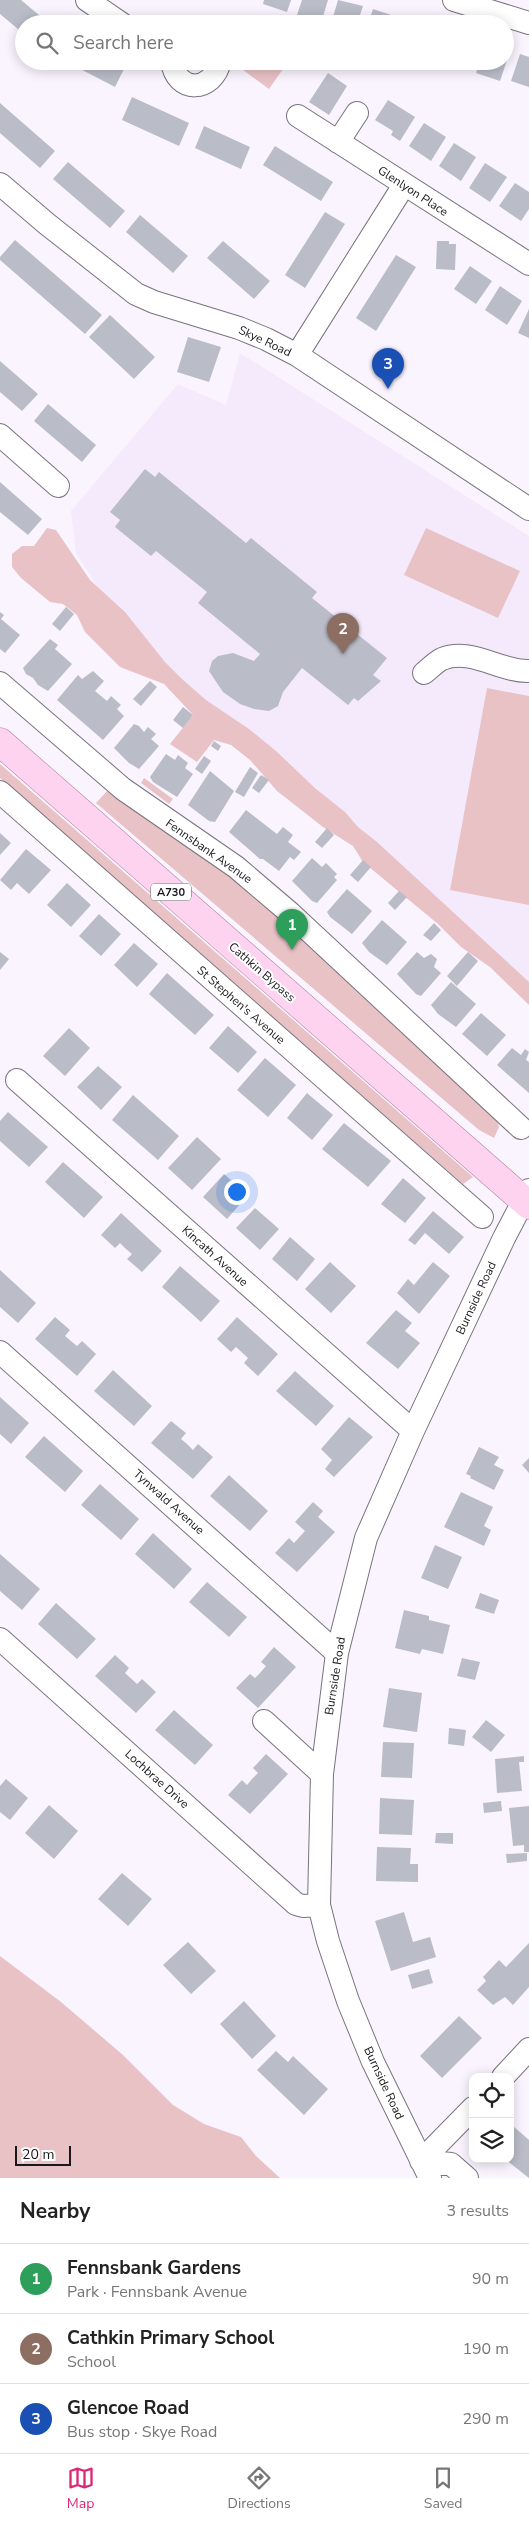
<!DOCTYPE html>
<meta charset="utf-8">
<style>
body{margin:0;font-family:"Nunito Sans",sans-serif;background:#f2f2f2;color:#222}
.controls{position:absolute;right:15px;bottom:15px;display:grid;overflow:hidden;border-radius:10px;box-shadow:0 2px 12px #0003}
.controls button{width:45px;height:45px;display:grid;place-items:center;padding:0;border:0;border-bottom:1px solid #e0e0e0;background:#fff;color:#222;font:25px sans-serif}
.scale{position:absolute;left:15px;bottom:12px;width:56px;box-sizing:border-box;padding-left:5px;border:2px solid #19171b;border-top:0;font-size:14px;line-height:18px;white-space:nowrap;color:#19171b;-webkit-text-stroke:4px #fff;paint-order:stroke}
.you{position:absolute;left:236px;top:1191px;width:18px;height:18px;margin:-12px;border:4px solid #fff;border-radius:50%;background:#1a73e8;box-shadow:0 0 0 8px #1a73e833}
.badge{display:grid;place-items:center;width:32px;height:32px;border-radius:50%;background:#db2777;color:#fff;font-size:16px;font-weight:700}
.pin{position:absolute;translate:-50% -41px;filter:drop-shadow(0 1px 2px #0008)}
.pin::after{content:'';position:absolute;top:26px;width:18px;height:15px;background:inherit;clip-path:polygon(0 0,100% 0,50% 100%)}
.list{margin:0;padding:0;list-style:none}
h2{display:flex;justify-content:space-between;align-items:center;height:65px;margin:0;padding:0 20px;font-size:21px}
h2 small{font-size:16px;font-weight:400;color:#767676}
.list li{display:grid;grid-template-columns:32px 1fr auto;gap:15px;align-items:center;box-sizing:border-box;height:70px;padding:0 20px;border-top:1px solid #e0e0e0}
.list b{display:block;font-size:19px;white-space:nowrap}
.list p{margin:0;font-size:16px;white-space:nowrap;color:#767676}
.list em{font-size:16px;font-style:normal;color:#767676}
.icon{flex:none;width:28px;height:28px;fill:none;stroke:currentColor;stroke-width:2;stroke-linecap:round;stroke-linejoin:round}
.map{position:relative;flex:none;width:529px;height:2178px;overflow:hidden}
.search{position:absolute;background:#fff;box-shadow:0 2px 12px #0003;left:15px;right:15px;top:15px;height:55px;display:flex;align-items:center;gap:12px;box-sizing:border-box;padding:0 18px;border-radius:28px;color:#767676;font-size:19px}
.sheet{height:275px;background:#fff}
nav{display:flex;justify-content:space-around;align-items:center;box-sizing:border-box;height:70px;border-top:1px solid #e0e0e0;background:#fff;font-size:14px;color:#767676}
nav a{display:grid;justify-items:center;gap:2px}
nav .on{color:#db2777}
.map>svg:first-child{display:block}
.built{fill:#f4eafc}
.green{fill:#e9c2c6}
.building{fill:#babcc8}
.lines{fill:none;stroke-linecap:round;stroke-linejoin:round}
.minor-casing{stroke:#79737e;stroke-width:24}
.major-casing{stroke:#ad7e9e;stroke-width:29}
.minor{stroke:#fff;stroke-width:22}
.major{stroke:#fed3ef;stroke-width:28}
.labels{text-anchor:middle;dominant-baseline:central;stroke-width:4;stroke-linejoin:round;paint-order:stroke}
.shield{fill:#fff;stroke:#5e5d5f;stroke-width:1}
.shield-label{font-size:11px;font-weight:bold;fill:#19171b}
.street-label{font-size:12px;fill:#19171b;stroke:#fff}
</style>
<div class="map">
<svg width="529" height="2178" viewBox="0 0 529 2178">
<rect width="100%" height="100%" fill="#faf4fe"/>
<path class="built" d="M240 353 529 536V992L202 700 111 608 76 553 71 511 178 384 226 405Z"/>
<path class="green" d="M243 61H271L283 69 269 89 239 67Z
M47 528 56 530 90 580 125 612 165 662 182 679 206 700 249 729 276 751 316 789 345 812 358 827 377 842 529 982V1005L490 967 461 947 438 924 363 862 353 846 323 827 277 791 250 760 231 745 214 740 197 762 170 744 193 715 195 717 164 684 120 667 85 632 77 615 63 604 50 602 21 578 12 567V554L22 546H34Z
M426 528 520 571 498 618 404 575Z
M487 688 529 696V905L450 890Z
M0 764 473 1177 463 1184 0 778Z
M144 778 173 799 169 804 141 783Z
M109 789 258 896 496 1118 499 1127 494 1138 479 1130 96 803Z
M0 1956 61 2002 123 2055 173 2105 204 2124 241 2137 256 2156 280 2178H0Z"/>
<path class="building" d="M0 0H21L45 20 42 24H24V34L0 14Z
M264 0H291L287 12 263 4Z
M302 0H328L321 23 297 15Z
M338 0 363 6 357 24H331Z
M373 9 397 17 395 24H368Z
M505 53 509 54 500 81 476 73 480 61H505Z
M520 54 529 57V87L511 81Z
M65 61H114L125 67 115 87Z
M328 73 347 86 329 115 309 102Z
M132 97 189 123 179 146 122 120Z
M388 100 415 117 400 141 391 135 393 131 375 120Z
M0 103 55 151 40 168 0 133Z
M424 123 446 137 431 161 409 146Z
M204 126 250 147 241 169 195 148Z
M454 143 476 157 461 181 439 166Z
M275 146 333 182 321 201 263 165Z
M68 162 125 211 110 228 53 179Z
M485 163 507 177 490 202 469 188Z
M515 183 529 192V209L521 221 499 206Z
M325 212 345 224 305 288 285 275Z
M140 215 188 256 173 273 126 232Z
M15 240 102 315 85 334 0 260V257Z
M223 241 270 281 254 299 207 258Z
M437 241H449V244H456L455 270 436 269Z
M396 255 416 267 376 331 356 318Z
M470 266 492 281 476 304 454 289Z
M500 286 522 301 507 325 485 310Z
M529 309V338L518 333Z
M110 315 155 357 134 379 89 337Z
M188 337 221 347 209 382 177 372Z
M0 361 38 394 22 411 0 392Z
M48 404 96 445 82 462 34 421Z
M145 469 155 477 159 472 246 543 251 538 317 592 312 598 387 658 373 675 381 681 358 701 354 698 348 705 302 668 283 692 278 706 269 711 254 709 240 704 223 692 209 671 212 661 218 656 233 653 254 661 260 654 198 603 207 592 156 551 151 556 115 527 120 520 110 512Z
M0 482 42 519 28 535 0 512Z
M66 607 74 614 60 631 52 624Z
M0 612 4 615 1 619 20 635 5 653 0 649Z
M50 639 58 645 55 649 72 664 48 691 38 685 33 678 26 674 23 668Z
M93 671 104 681 95 691 107 701 111 696 121 705 117 709 124 716 103 740 57 700 78 675 82 679Z
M150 681 157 687 141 706 133 699Z
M183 707 193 715 183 728 173 720Z
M134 724 139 726 144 732 148 727 156 734 151 739 159 746 139 769 129 763 114 748Z
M214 741 221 746 218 751 211 746Z
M166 754 175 760 178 755 188 763 185 768 193 774 177 797 153 782 150 777Z
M204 756 211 761 202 774 195 769Z
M250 767 258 773 244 797 235 792Z
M210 771 234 791 215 822 209 821 188 805Z
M261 775 269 780 259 793 252 788Z
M246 810 277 834 283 827 293 835 288 842 301 852 294 860 290 857 279 871 263 859H260L229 832Z
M327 828 334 835 322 848 315 842Z
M0 833 11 843 0 855Z
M26 849 51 870 29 894 17 883 11 890 0 880Z
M312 858 322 867 326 863 337 874 334 877 337 880 317 903 312 901 292 881Z
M363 860 371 867 358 882 350 875Z
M67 883 91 905 71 927 47 905Z
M347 889 372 911 352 934 330 917 327 912Z
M399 891 407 897 395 910 388 903Z
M99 914 121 934 101 956 79 936Z
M382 920 407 942 387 965 369 952 362 943Z
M434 923 441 930 431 941 423 935Z
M134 943 158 964 137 987 114 965Z
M0 952 9 959 0 970Z
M417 952 424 958 431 954 437 959 434 967 441 973 421 996 416 994 397 974Z
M468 952 478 961 457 986 447 976Z
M167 973 214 1015 195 1035 149 994Z
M451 982 476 1004 456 1027 438 1014 431 1005Z
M481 1013 506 1035 487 1056 462 1034Z
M228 1026 257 1052 238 1073 209 1048Z
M69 1028 90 1048 65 1076 43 1056Z
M512 1048 521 1055 525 1049 529 1052 526 1060 529 1062V1093L497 1065Z
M265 1058 296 1085 268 1117 237 1090Z
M98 1066 122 1087 101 1110 77 1087Z
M307 1093 333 1115 312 1140 287 1118Z
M133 1095 179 1136 158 1160 112 1120Z
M8 1112 48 1147 29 1167 0 1141V1121Z
M344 1123 391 1161 368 1187 322 1149Z
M197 1137 221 1159 192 1190 168 1168Z
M63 1162 103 1197 84 1218 45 1182Z
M224 1174 248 1195 227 1219 203 1197Z
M403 1178 426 1198 405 1223 381 1204Z
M255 1208 279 1229 260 1250 236 1228Z
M433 1211 464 1237 449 1254 425 1233 415 1245 408 1240Z
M121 1213 162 1251 142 1272 127 1259 132 1254 126 1249 120 1243 115 1248 101 1235Z
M290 1237 315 1259 297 1281 272 1259Z
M330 1262 356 1286 331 1313 305 1289Z
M433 1262 450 1276 419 1314 397 1293 408 1279 414 1285Z
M180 1266 220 1301 201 1322 162 1287Z
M0 1270 36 1303 18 1323 0 1307Z
M396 1310 412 1323 405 1331 420 1343 398 1369 366 1343Z
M55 1317 70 1330 65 1336 77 1346 82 1341 96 1354 77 1376 35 1339Z
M237 1317 278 1354 258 1376 244 1363 248 1358 236 1347 231 1352 217 1339Z
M113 1370 152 1406 134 1426 94 1391Z
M295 1371 334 1406 316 1426 276 1391Z
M0 1397 29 1423 11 1444 0 1434Z
M349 1417 373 1437 334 1477 325 1469 332 1460 321 1449Z
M171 1421 186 1433 181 1439 187 1444 193 1450 198 1444 213 1457 193 1479 151 1443Z
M44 1436 83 1471 65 1492 25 1457Z
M479 1447 499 1457 494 1465 504 1470 494 1490 470 1478 471 1476 466 1474Z
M529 1458V1473L522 1465Z
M229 1475 268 1511 250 1531 210 1496Z
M100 1484 139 1519 121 1540 81 1505Z
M461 1492 493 1507 484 1526 491 1530 484 1546 444 1527Z
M313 1502 323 1511 318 1517 335 1532 297 1572 275 1553 289 1538 294 1543 305 1531 295 1522Z
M153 1533 192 1569 174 1589 135 1554Z
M435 1545 462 1557 448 1589 421 1578Z
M0 1554 40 1589 22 1610 0 1591Z
M207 1582 247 1617 229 1637 189 1602Z
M480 1593 499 1600 494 1614 475 1608Z
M56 1603 96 1639 77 1659 38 1624Z
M404 1610 429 1616V1620L450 1625 443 1654 422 1649 420 1654 395 1648Z
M274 1647 296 1667 258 1708 236 1688 250 1674 255 1678 260 1673 266 1666 261 1662Z
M115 1655 129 1668 125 1673 137 1684 142 1679 156 1692 136 1713 95 1676Z
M462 1658 480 1662 475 1680 457 1676Z
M389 1688 422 1693 417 1732 383 1727Z
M174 1710 213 1745 195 1765 155 1730Z
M486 1720 505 1735 491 1752 472 1737Z
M449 1728 466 1730 464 1746 448 1744Z
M383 1742 414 1743 412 1778 381 1777Z
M266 1754 288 1774 250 1814 228 1795 242 1780 247 1785 252 1779 258 1773 253 1768Z
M524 1756V1762H519L522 1791 497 1793 495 1759Z
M6 1779 28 1798 10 1820 0 1812V1786Z
M380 1798 414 1800 412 1835 379 1834Z
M501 1801 502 1811 484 1813 483 1803Z
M49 1805 78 1831 54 1859 25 1833Z
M529 1806V1852H524V1845L513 1846 509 1808Z
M436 1833H453V1844L435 1843Z
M377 1847 411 1848 410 1864H418V1882L376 1881Z
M527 1853V1861L507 1863 506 1854Z
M122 1873 152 1899 128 1926 98 1899Z
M404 1912 413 1942 430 1937 436 1957 391 1971 375 1921Z
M188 1942 216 1971 191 1994 163 1965Z
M529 1943V1987L513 2005 505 1997 493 2005 477 1990 486 1981 483 1977 499 1960 506 1967Z
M429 1969 433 1983 412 1989 408 1975Z
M244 2001 276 2036 252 2059 220 2024Z
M459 2016 482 2038 442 2078 420 2056Z
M276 2051 288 2062 293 2056 328 2089 304 2115 257 2070Z
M513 2126 529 2140V2178L505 2159H510V2129Z"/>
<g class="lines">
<g class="minor-casing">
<path id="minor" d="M87 0 122 24
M454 0 529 23
M172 61C176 94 213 93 220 61
M298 116 529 264
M338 142 357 113
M0 184 47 224 136 294 154 302 239 328 266 339 297 355 529 509
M297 355 404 185
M0 435 58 486
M424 673C429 669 436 662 442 659 471 647 500 672 529 671
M0 683 123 789 236 867 290 913 521 1128
M0 792 482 1217
M17 1080 413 1431
M0 1352 337 1653
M0 1639 296 1904 303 1906 319 1905
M264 1721 322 1774
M503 2077 529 2049
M421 2161 473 2108
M421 2161 451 2164 467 2178
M430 2178 373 2062 348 2001 328 1941 319 1905 322 1774 337 1653 366 1538 413 1431 504 1238 529 1190"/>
</g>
<g class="major-casing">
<path id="major" d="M0 742 529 1205"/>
</g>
<use href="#minor" class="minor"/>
<use href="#major" class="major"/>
</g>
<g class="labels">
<rect class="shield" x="151" y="883.5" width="40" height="17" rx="4"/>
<g class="shield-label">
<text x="171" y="892">A730</text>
</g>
<g class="street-label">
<text transform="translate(413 191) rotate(33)">Glenlyon Place</text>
<text transform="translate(265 341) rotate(25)">Skye Road</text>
<text transform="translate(209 851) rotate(35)">Fennsbank Avenue</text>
<text transform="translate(262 972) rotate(41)">Cathkin Bypass</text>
<text transform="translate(241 1005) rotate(41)">St Stephen's Avenue</text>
<text transform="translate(215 1256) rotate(42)">Kincath Avenue</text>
<text transform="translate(476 1298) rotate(-65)">Burnside Road</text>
<text transform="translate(169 1502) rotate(42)">Tynwald Avenue</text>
<text transform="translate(335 1676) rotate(-81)">Burnside Road</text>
<text transform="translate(157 1779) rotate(42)">Lochbrae Drive</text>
<text transform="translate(384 2083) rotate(65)">Burnside Road</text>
</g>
</g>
</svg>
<div class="controls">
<button><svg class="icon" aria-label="locate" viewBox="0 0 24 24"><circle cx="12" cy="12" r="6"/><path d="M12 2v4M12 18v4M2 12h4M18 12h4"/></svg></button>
<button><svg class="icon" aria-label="layers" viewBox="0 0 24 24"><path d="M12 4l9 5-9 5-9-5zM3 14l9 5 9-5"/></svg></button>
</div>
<div class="scale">20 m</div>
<div class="you"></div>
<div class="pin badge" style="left:292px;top:950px;background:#2e9e5b">1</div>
<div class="pin badge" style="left:343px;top:654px;background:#8d6e63">2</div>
<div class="pin badge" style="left:388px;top:389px;background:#1a4fb4">3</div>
<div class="search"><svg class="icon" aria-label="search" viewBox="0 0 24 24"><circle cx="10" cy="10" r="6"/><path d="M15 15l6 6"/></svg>Search here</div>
</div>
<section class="sheet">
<h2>Nearby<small>3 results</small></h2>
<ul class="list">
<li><span class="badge" style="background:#2e9e5b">1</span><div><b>Fennsbank Gardens</b><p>Park · Fennsbank Avenue</p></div><em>90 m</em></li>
<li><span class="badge" style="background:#8d6e63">2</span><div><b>Cathkin Primary School</b><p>School</p></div><em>190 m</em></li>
<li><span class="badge" style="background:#1a4fb4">3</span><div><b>Glencoe Road</b><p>Bus stop · Skye Road</p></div><em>290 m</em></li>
</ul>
</section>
<nav>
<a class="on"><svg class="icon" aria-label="map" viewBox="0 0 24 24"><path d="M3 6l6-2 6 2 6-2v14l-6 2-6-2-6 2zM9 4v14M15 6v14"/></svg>Map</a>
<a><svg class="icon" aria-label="directions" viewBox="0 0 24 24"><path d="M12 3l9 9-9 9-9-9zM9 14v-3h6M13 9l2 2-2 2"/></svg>Directions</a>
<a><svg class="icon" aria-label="saved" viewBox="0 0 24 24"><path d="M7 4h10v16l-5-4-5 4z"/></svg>Saved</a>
</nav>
